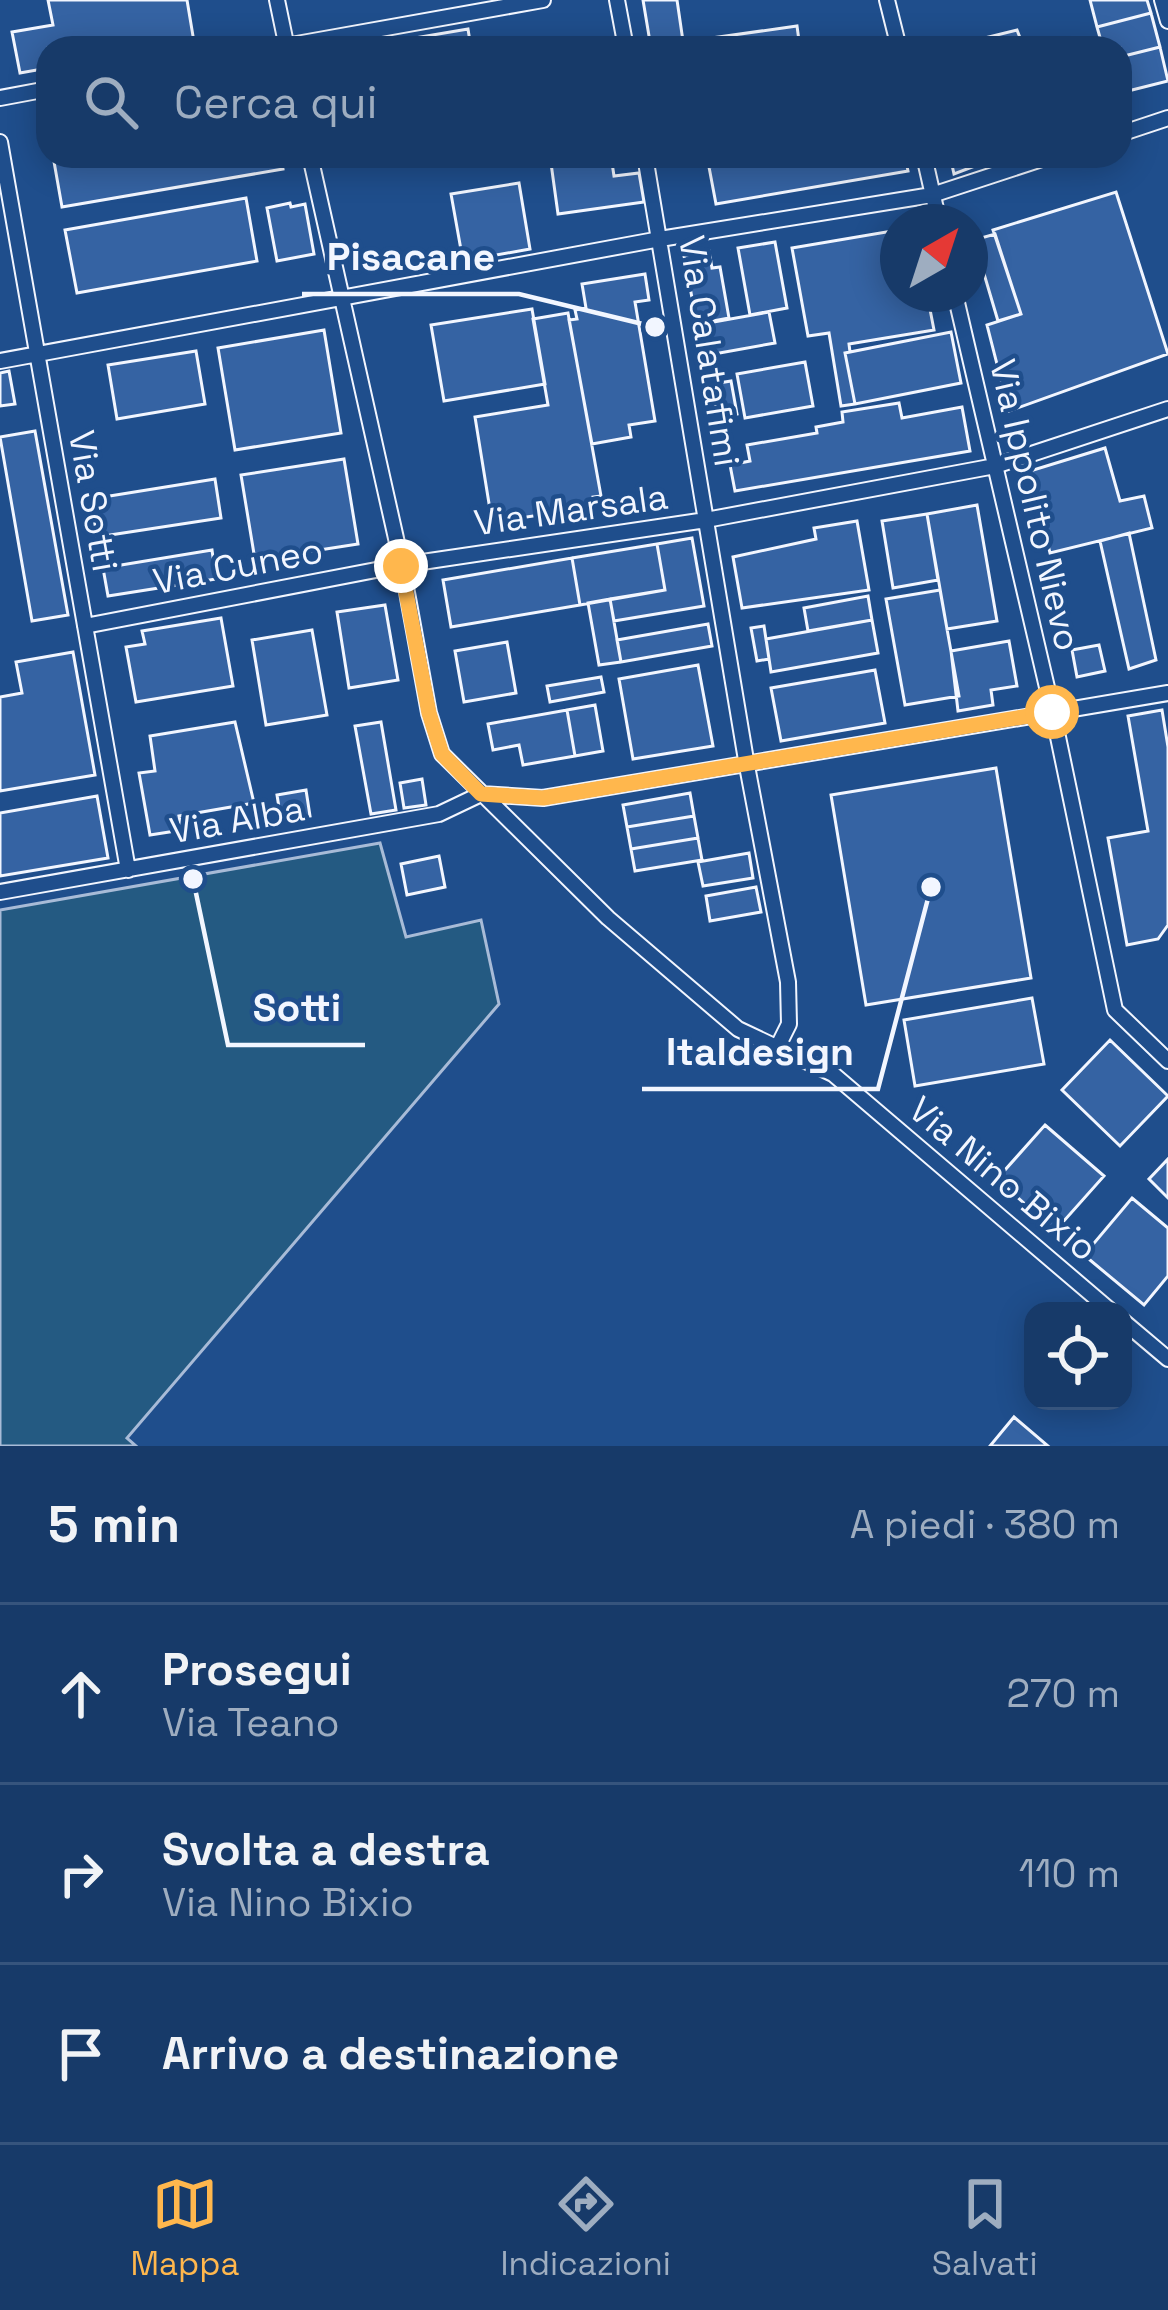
<!DOCTYPE html>
<html lang="it">
<meta charset="utf-8">
<style>
body{margin:0;font-family:"Space Grotesk",sans-serif;background:#244571;color:#f1f3f6}
.controls{position:absolute;right:36px;bottom:36px;display:grid;overflow:hidden;border-radius:24px;box-shadow:0 6px 30px #0003}
.controls button{width:108px;height:108px;display:grid;place-items:center;padding:0;border:0;border-bottom:3px solid #36547d;background:#173a69;color:#f1f3f6;font:60px sans-serif}
.compass{position:absolute;left:880px;top:204px;width:108px;height:108px;border-radius:50%;background:#173a69;box-shadow:0 6px 30px #0003;rotate:39deg}
.stop{position:absolute;width:36px;height:36px;margin:-27px;border:9px solid #ffb74d;border-radius:50%;background:#fff}
.stop.end{background:#ffb74d;border-color:#fff;box-shadow:0 3px 12px #0008}
.list{margin:0;padding:0;list-style:none}
h2{display:flex;justify-content:space-between;align-items:center;height:156px;margin:0;padding:0 48px;font-size:51px}
h2 small{font-size:39px;font-weight:400;color:#9eadc0}
.list li{display:grid;grid-template-columns:78px 1fr auto;gap:36px;align-items:center;box-sizing:border-box;height:180px;padding:0 48px;border-top:3px solid #36547d}
.list b{display:block;font-size:45px;white-space:nowrap}
.list p{margin:0;font-size:39px;white-space:nowrap;color:#9eadc0}
.list em{font-size:39px;font-style:normal;color:#9eadc0}
.icon{flex:none;width:66px;height:66px;fill:none;stroke:currentColor;stroke-width:2;stroke-linecap:round;stroke-linejoin:round}
.map{position:relative;flex:none;width:1168px;height:1446px;overflow:hidden}
.search{position:absolute;background:#173a69;box-shadow:0 6px 30px #0003;left:36px;right:36px;top:36px;height:132px;display:flex;align-items:center;gap:30px;box-sizing:border-box;padding:0 42px;border-radius:36px;color:#9eadc0;font-size:45px}
.sheet{height:696px;background:#173a69}
nav{display:flex;justify-content:space-around;align-items:center;box-sizing:border-box;height:168px;border-top:3px solid #36547d;background:#173a69;font-size:33px;color:#9eadc0}
nav a{display:grid;justify-items:center;gap:6px}
nav .on{color:#ffb74d}
.map>svg:first-child{display:block}
.green{fill:#245a82;stroke:#a8bbd7;stroke-width:3}
.building{fill:#3563a3;stroke:#f2f6ff;stroke-width:3}
.lines{fill:none;stroke-linecap:round;stroke-linejoin:round}
.street-casing{stroke:#f2f6ff;stroke-width:18}
.street{stroke:#1f4e8c;stroke-width:14}
.route{stroke:#ffb74d;stroke-width:15}
.labels{text-anchor:middle;dominant-baseline:central;stroke-width:9;stroke-linejoin:round;paint-order:stroke}
.street-label{font-size:36px;fill:#f2f6ff;stroke:#1f4e8c}
.leader{fill:none;stroke:#f2f6ff;stroke-width:4.5}
.callout-dot{fill:#f2f6ff;stroke:#1f4e8c;stroke-width:4.5}
.callout-label{font-size:39px;text-anchor:middle;font-weight:bold;fill:#f2f6ff;stroke:#1f4e8c;stroke-width:9;stroke-linejoin:round;paint-order:stroke}
</style>
<div class="map">
<svg width="1168" height="1446" viewBox="0 0 1168 1446">
<rect width="100%" height="100%" fill="#1f4e8c"/>
<path class="green" d="M380 843 406 937 481 920 499 1004 127 1438 136 1446H0V910Z"/>
<path class="building" d="M48 0H187L194 42 161 48H48V68L20 73 12 32 53 25Z
M643 0H677L684 48H651Z
M1090 0H1147L1151 13 1097 27Z
M1151 13 1160 47 1120 57V48H1103L1097 27Z
M797 26 800 48H684L683 42Z
M468 29 471 48H398L397 41Z
M1017 30 1024 48H944Z
M1160 47 1168 81 1120 93V57Z
M53 156H281L283 169 62 207Z
M550 156H611L614 176 639 173 644 202 558 214Z
M772 156H905L908 171 716 204 709 167Z
M950 156H987L988 161 954 174Z
M519 183 530 249 463 261 451 194Z
M1116 192 1168 354 1009 411 987 325 1021 314 993 230Z
M246 198 257 261 77 293 65 230Z
M290 203 291 207 305 204 314 254 277 261 267 208Z
M898 230V294H927L934 330 849 344 850 352 845 353 855 404 841 406 829 333 808 336 792 248Z
M995 234 1021 314 998 321 974 240Z
M775 242 787 308 750 315 738 248Z
M709 251 712 268 720 267 729 318 697 324 684 256Z
M645 274 649 300 635 302 655 421 629 425 631 437 592 444 569 320 577 319 575 310 586 308 582 284Z
M532 309 545 384 444 401 431 325Z
M769 312 775 343 714 354 708 323Z
M568 313 601 496 593 497 594 507 492 522 475 417 548 405 533 319Z
M324 330 341 433 235 450 218 348Z
M951 332 961 383 855 404 845 353Z
M196 351 205 404 117 419 108 365Z
M805 362 813 406 745 418 737 374Z
M9 371 15 404 0 406V373Z
M731 381 737 414 718 417 712 390 720 388 719 383Z
M899 403 902 418 962 407 970 451 735 491 730 465 750 461 747 445 817 433 816 427 843 422 842 412Z
M35 431 68 615 32 621 0 437Z
M1105 448 1120 501 1144 496 1152 528 1050 553 1030 471Z
M344 459 358 544 255 560 241 475Z
M215 479 221 518 97 537 91 499Z
M977 505 997 621 947 629 927 514Z
M927 514 938 580 893 588 882 521Z
M857 521 869 590 742 608 733 557 816 539 814 528Z
M1129 533 1156 660 1129 669 1100 541Z
M692 538 704 606 614 621 610 599 665 590 657 544Z
M657 544 665 590 580 605 572 558Z
M212 550 216 579 108 596 103 568Z
M572 558 580 605 451 627 443 580Z
M940 590 959 696 905 705 886 599Z
M868 596 872 620 808 631 804 608Z
M610 599 621 662 599 665 588 603Z
M385 605 398 680 349 688 337 612Z
M221 618 233 686 136 702 126 647 145 644 142 631Z
M872 620 878 653 771 672 766 639Z
M708 624 712 646 621 662 617 640Z
M764 626 769 659 757 661 751 628Z
M312 630 327 715 266 725 252 640Z
M1009 641 1017 686 991 690 993 705 958 711 951 651Z
M507 642 516 693 464 702 455 651Z
M1099 645 1105 671 1077 677 1072 650Z
M73 652 95 775 0 791V697L22 693 16 662Z
M698 665 713 746 633 759 619 679Z
M875 670 885 723 781 741 771 688Z
M601 677 604 692 550 702 547 686Z
M595 705 603 751 575 756 567 710Z
M567 710 575 756 523 765 519 745 493 750 488 724Z
M1162 710 1168 747V925L1158 939 1127 945 1108 838 1148 831 1128 716Z
M235 722 254 803 179 816 182 830 150 835 139 773 155 771 150 736Z
M381 722 396 810 371 814 355 726Z
M996 768 1031 978 866 1005 831 795Z
M422 779 426 805 404 808 400 783Z
M306 790 310 816 281 820 277 795Z
M690 793 694 816 627 827 623 805Z
M97 796 108 858 0 876V813Z
M694 816 698 838 631 849 627 827Z
M698 838 702 860 635 871 631 849Z
M749 853 753 878 703 886 698 862Z
M439 856 445 887 407 895 401 864Z
M756 887 761 912 710 921 706 896Z
M1032 998 1044 1064 915 1086 904 1020Z
M1110 1040 1168 1096 1120 1146 1062 1090Z
M1045 1125 1104 1176 1055 1231 997 1179Z
M1168 1159V1198L1149 1179Z
M1132 1198 1168 1228V1276L1144 1305 1084 1255Z
M1014 1417 1048 1446H990Z"/>
<g class="lines">
<g class="street-casing">
<path id="street" d="M277 0 287 48
M617 0 626 48
M887 0 899 48
M1162 0 1168 21
M274 48 543 0
M0 98 48 89
M1120 134 1168 118
M0 142 128 870
M310 156 402 565 429 713 442 754 608 918 738 1029 833 1074 1111 1311
M645 156 747 766 788 982 789 1024 776 1050
M924 156 939 222
M955 294 1053 713 1115 1010 1168 1061
M0 361 660 239 932 195 1051 156
M85 626 402 565 706 520 995 466 1168 409
M0 892 439 814 481 794 543 798 1168 693
M1123 1321 1168 1359"/>
</g>
<use href="#street" class="street"/>
</g>
<g class="lines">
<path class="route" d="M401 566 429 713 442 754 481 794 543 798 1052 712"/>
</g>
<g class="labels">
<g class="street-label">
<text transform="translate(709 351) rotate(81)">Via Calatafimi</text>
<text transform="translate(93 501) rotate(80)">Via Sotti</text>
<text transform="translate(1035 505) rotate(77)">Via Ippolito Nievo</text>
<text transform="translate(571 510) rotate(-8)">Via Marsala</text>
<text transform="translate(238 566) rotate(-11)">Via Cuneo</text>
<text transform="translate(237 820) rotate(-10)">Via Alba</text>
<text transform="translate(1003 1179) rotate(40)">Via Nino Bixio</text>
</g>
</g>
<path class="leader" d="M655 327L519 294H302M193 879L228 1045H365M931 887L878 1089H642"/>
<g class="callout-dot">
<circle cx="655" cy="327" r="12"/>
<circle cx="193" cy="879" r="12"/>
<circle cx="931" cy="887" r="12"/>
</g>
<g class="callout-label">
<text x="411" y="270">Pisacane</text>
<text x="297" y="1021">Sotti</text>
<text x="760" y="1065">Italdesign</text>
</g>
</svg>
<div class="controls">
<button><svg class="icon" aria-label="locate" viewBox="0 0 24 24"><circle cx="12" cy="12" r="6"/><path d="M12 2v4M12 18v4M2 12h4M18 12h4"/></svg></button>
</div>
<svg class="compass" viewBox="-18 -18 36 36"><path d="M0-13l5 13h-10z" fill="#e53935"/><path d="M0 13l5-13h-10z" fill="#9eadc0"/></svg>
<div class="stop" style="left:1052px;top:712px"></div>
<div class="stop end" style="left:401px;top:566px"></div>
<div class="search"><svg class="icon" aria-label="search" viewBox="0 0 24 24"><circle cx="10" cy="10" r="6"/><path d="M15 15l6 6"/></svg>Cerca qui</div>
</div>
<section class="sheet">
<h2>5 min<small>A piedi · 380 m</small></h2>
<ul class="list">
<li><svg class="icon" aria-label="ahead" viewBox="0 0 24 24"><path d="M12 20V5M6 11l6-6 6 6"/></svg><div><b>Prosegui</b><p>Via Teano</p></div><em>270 m</em></li>
<li><svg class="icon" aria-label="right" viewBox="0 0 24 24"><path d="M7 20v-9h11M14 6l5 5-5 5"/></svg><div><b>Svolta a destra</b><p>Via Nino Bixio</p></div><em>110 m</em></li>
<li><svg class="icon" aria-label="arrive" viewBox="0 0 24 24"><path d="M6 21V4h12l-3 4 3 4H6"/></svg><div><b>Arrivo a destinazione</b></div></li>
</ul>
</section>
<nav>
<a class="on"><svg class="icon" aria-label="map" viewBox="0 0 24 24"><path d="M3 6l6-2 6 2 6-2v14l-6 2-6-2-6 2zM9 4v14M15 6v14"/></svg>Mappa</a>
<a><svg class="icon" aria-label="directions" viewBox="0 0 24 24"><path d="M12 3l9 9-9 9-9-9zM9 14v-3h6M13 9l2 2-2 2"/></svg>Indicazioni</a>
<a><svg class="icon" aria-label="saved" viewBox="0 0 24 24"><path d="M7 4h10v16l-5-4-5 4z"/></svg>Salvati</a>
</nav>
